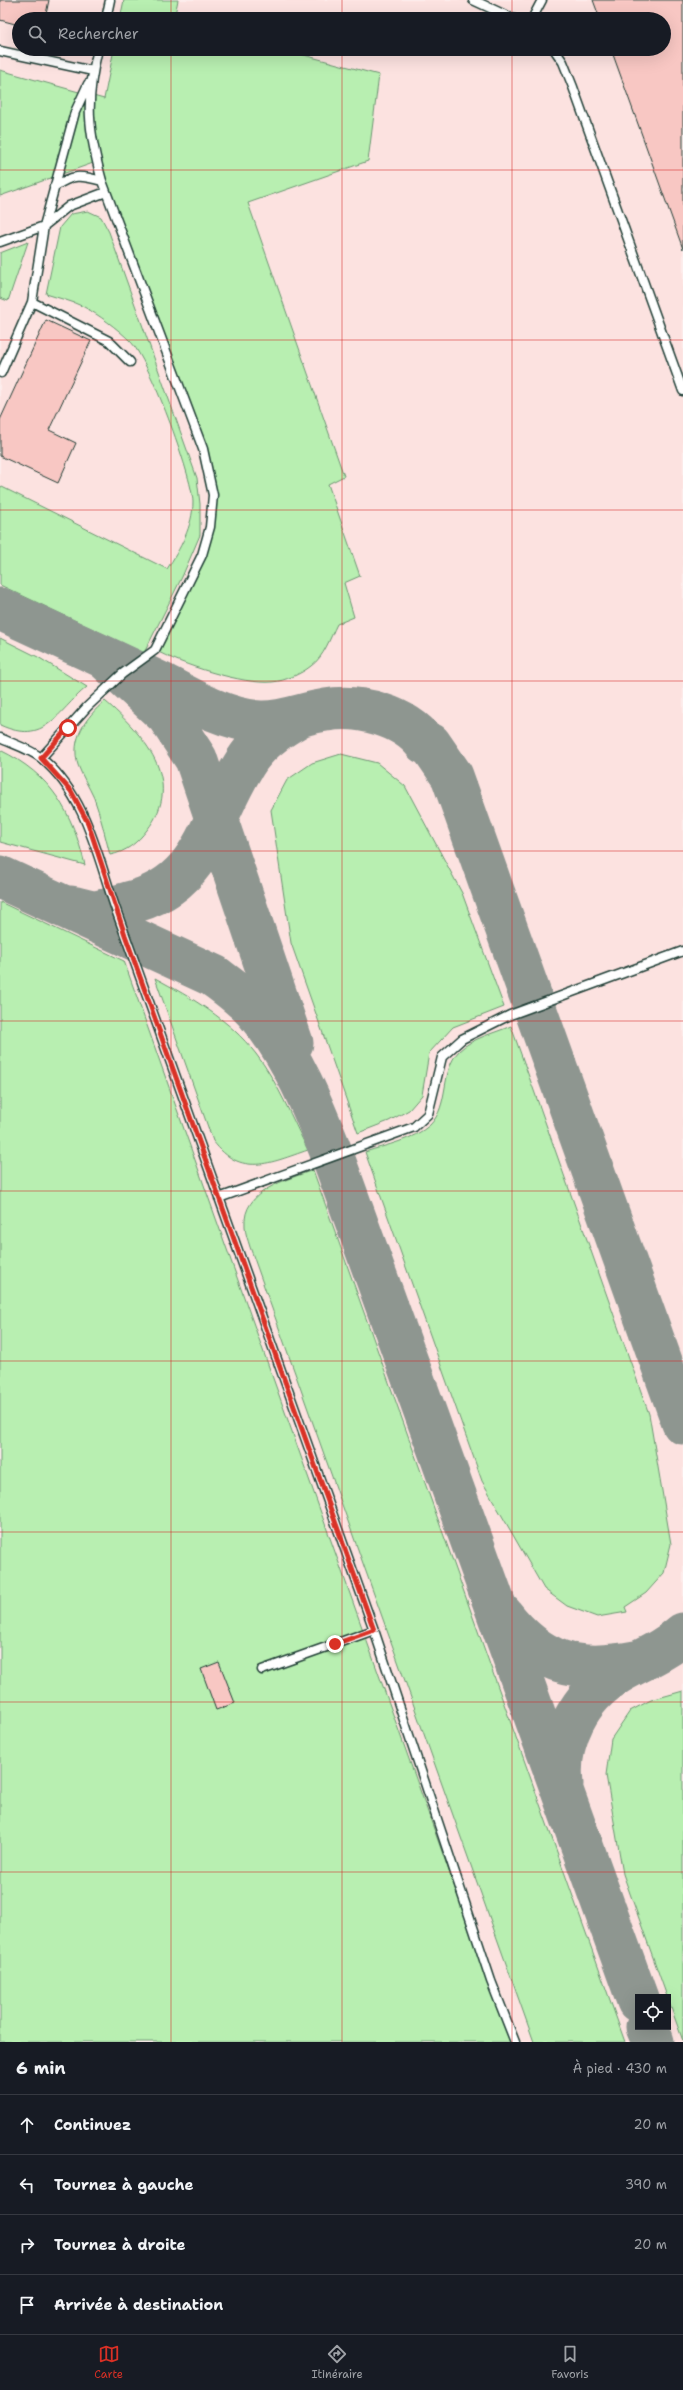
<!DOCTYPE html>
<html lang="fr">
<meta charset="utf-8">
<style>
body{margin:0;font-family:"Shantell Sans",sans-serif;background:#242831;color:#f1f3f6}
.controls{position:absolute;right:12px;bottom:12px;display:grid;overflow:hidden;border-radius:0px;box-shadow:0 4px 16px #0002}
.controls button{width:36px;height:36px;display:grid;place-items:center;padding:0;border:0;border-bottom:1px solid #363941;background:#171b24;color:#f1f3f6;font:20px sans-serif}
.stop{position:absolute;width:12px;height:12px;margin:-9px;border:3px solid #d93025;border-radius:50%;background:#fff}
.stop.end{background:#d93025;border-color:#fff;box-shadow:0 1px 4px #0008}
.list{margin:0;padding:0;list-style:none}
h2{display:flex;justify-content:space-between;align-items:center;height:52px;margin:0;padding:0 16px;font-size:17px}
h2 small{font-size:13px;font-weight:400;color:#9ea1a6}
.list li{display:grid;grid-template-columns:26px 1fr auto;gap:12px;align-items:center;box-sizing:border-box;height:60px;padding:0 16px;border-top:1px solid #363941}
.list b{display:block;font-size:15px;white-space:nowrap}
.list em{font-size:13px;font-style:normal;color:#9ea1a6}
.icon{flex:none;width:22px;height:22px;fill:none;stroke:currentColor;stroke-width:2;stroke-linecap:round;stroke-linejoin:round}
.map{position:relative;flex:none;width:683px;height:2042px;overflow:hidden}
.search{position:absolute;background:#171b24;box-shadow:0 4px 16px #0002;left:12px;right:12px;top:12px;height:44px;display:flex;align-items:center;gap:10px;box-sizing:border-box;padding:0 14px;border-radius:22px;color:#9ea1a6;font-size:15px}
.sheet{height:292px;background:#171b24}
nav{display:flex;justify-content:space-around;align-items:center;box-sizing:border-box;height:56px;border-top:1px solid #363941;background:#171b24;font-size:11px;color:#9ea1a6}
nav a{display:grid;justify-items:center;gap:2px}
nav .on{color:#d93025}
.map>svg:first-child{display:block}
.built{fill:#fce2e0;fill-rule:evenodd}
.green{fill:#b8efb1;stroke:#6c9672}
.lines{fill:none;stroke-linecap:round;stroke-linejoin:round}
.taxiway{stroke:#8e9690;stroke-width:43}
.building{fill:#f8c7c3;stroke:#1f3d34}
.service-casing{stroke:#1f3d34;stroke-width:11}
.service{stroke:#fff;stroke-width:8}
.route{stroke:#d93025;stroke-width:5}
.grid{fill:none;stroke:#d62828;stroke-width:1;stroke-opacity:0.55}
</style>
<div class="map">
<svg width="683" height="2042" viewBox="0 0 683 2042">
<rect width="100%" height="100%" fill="#fdeeed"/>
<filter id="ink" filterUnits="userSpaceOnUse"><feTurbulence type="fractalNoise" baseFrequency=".025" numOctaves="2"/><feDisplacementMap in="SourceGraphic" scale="8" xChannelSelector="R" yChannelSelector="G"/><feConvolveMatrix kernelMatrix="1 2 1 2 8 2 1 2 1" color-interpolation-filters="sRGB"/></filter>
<g filter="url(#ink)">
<path class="built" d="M0 0H683V2042H0ZM19 19H664V49H19ZM638 1997H668V2027H638Z"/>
<path class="green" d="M124 0H178L174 19H120Z
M114 49H281L379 75 368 161 248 203 344 476 328 484 360 576 344 583 354 617 337 624C330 638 324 657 311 666 301 674 285 681 272 682 244 685 179 664 155 650L202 556 213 495 203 449 96 162 0 196V70L104 99Z
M88 211 101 217 109 232 197 478 200 504V535L182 577 144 653 0 585V486L167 569C180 549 193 526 193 502 192 475 149 359 130 341 117 328 99 315 84 307 72 301 58 298 46 294L60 227 71 214Z
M28 242 8 301 0 298V253Z
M0 638 38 657 87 687C56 712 46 746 0 725Z
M105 701C143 734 186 781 147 830 137 843 126 852 110 855 105 836 101 817 94 798 89 787 82 776 78 765 70 739 86 717 105 701Z
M0 750C52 775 72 812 85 865L0 842Z
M341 754 377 763 405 786 462 893 504 1007 453 1027 429 1053 422 1095 409 1110 389 1121 358 1133 291 943 271 810 287 780 312 763Z
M0 902 124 961 510 2042H0Z
M155 978C192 998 229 1019 256 1054 278 1082 292 1119 308 1150 270 1163 241 1178 213 1141Z
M511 1026 649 1414 671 1544 664 1573 646 1593 625 1607 627 1612 597 1617 567 1606 544 1589 482 1481 365 1152C386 1145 413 1140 430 1125 450 1105 440 1071 459 1051 472 1038 495 1033 511 1026Z
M313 1170 625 2042H534L250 1247C248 1240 245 1233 245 1226 242 1190 287 1180 313 1170Z
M683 1691V2041L623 1874 606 1775 611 1739 630 1711 651 1700Z"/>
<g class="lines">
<path class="taxiway" d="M0 609 104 657 168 716 196 759 292 1043
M104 657C123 666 143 675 162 684 192 700 226 720 260 722 284 723 303 713 326 710 359 704 404 716 425 743L430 744 452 776 683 1423
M0 877 214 976C230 988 246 999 258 1014 293 1056 313 1106 333 1157L638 2001
M71 907C79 908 88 912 95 912 105 911 118 906 128 903 208 885 209 814 249 757 262 739 279 728 298 717
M502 1615C541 1665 576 1673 636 1662
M562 1784C557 1739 579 1697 618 1673 640 1660 663 1652 683 1634
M647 2027 653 2042"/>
</g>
<path class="building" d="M0 0H49L45 19H19V25L0 20Z
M593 0H683V249L611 49H664V19H600Z
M46 320 91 341 49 430 76 443 58 483 0 456V420Z
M219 1662 235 1703 216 1710 201 1669Z"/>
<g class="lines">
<g class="service-casing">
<path id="service" d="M473 0 514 19
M106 19 110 0
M532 19 542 0
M554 49 563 62 573 87 683 391
M0 51 93 71
M54 187C73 174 80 175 102 181
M0 242 44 226 69 206 106 192
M32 302 109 341 130 362
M1 373 32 302 44 226 75 112 88 84
M0 738C13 744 30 749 41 758 86 795 97 855 115 907L374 1630 491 1981 515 2042
M41 758 87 707 122 674 155 650 202 555 210 527 213 495 203 449 102 181C88 130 85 101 98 49
M219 1198 414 1127 428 1114 442 1057 462 1039 510 1015 683 951
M262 1670 374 1630"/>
</g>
<use href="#service" class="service"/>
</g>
</g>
<g class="lines" filter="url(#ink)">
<path class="route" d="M68 728 41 758 71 791 88 823 125 935 374 1630 335 1644"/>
</g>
<path class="grid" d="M171 0V19M342 0V19M512 0V19M171 49V2042M342 49V2042M512 49V2042M0 170H683M0 340H683M0 510H683M0 681H683M0 851H683M0 1021H683M0 1191H683M0 1361H683M0 1532H683M0 1702H683M0 1872H683"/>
</svg>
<div class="controls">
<button><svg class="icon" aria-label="locate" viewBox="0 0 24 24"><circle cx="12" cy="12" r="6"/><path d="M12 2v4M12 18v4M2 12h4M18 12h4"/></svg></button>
</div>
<div class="stop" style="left:68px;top:728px"></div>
<div class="stop end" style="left:335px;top:1644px"></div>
<div class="search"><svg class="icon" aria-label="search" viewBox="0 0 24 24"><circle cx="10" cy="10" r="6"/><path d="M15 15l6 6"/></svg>Rechercher</div>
</div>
<section class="sheet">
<h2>6 min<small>À pied · 430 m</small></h2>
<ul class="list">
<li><svg class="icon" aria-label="ahead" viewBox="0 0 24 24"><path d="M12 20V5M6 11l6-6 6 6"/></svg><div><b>Continuez</b></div><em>20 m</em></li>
<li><svg class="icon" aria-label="left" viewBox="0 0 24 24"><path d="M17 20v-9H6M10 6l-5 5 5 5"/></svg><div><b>Tournez à gauche</b></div><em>390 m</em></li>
<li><svg class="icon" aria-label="right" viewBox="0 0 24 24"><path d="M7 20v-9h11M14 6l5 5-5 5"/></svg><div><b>Tournez à droite</b></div><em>20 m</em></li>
<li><svg class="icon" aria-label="arrive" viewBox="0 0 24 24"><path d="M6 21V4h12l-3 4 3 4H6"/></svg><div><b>Arrivée à destination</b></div></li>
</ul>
</section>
<nav>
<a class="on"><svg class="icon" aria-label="map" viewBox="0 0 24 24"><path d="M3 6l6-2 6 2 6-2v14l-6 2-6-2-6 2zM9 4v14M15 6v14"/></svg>Carte</a>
<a><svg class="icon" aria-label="directions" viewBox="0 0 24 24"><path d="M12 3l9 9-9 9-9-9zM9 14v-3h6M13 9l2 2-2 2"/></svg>Itinéraire</a>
<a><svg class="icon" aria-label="saved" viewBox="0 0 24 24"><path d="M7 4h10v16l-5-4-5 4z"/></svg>Favoris</a>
</nav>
